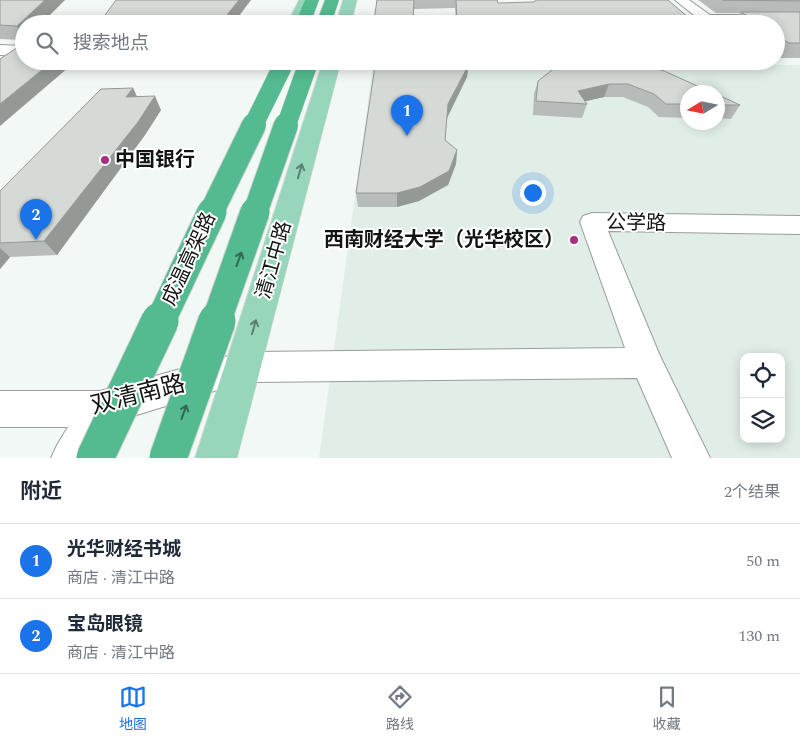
<!DOCTYPE html>
<html lang="zh">
<meta charset="utf-8">
<style>
body{margin:0;font-family:Spectral,"Noto Sans SC",serif;background:#f2f2f3;color:#1f2937}
.controls{position:absolute;right:15px;bottom:15px;display:grid;overflow:hidden;border-radius:10px;box-shadow:0 2px 12px #0003}
.controls button{width:45px;height:45px;display:grid;place-items:center;padding:0;border:0;border-bottom:1px solid #e0e1e3;background:#fff;color:#1f2937;font:25px sans-serif}
.compass{position:absolute;left:680px;top:85px;width:45px;height:45px;border-radius:50%;background:#fff;box-shadow:0 2px 12px #0003;rotate:260deg}
.you{position:absolute;left:532px;top:192px;width:18px;height:18px;margin:-12px;border:4px solid #fff;border-radius:50%;background:#1a73e8;box-shadow:0 0 0 8px #1a73e833}
.badge{display:grid;place-items:center;width:32px;height:32px;border-radius:50%;background:#1a73e8;color:#fff;font-size:16px;font-weight:700}
.pin{position:absolute;translate:-50% -41px;filter:drop-shadow(0 1px 2px #0008)}
.pin::after{content:'';position:absolute;top:26px;width:18px;height:15px;background:inherit;clip-path:polygon(0 0,100% 0,50% 100%)}
.list{margin:0;padding:0;list-style:none}
h2{display:flex;justify-content:space-between;align-items:center;height:65px;margin:0;padding:0 20px;font-size:21px}
h2 small{font-size:16px;font-weight:400;color:#747a83}
.list li{display:grid;grid-template-columns:32px 1fr auto;gap:15px;align-items:center;box-sizing:border-box;height:75px;padding:0 20px;border-top:1px solid #e0e1e3}
.list b{display:block;font-size:19px;white-space:nowrap}
.list p{margin:0;font-size:16px;white-space:nowrap;color:#747a83}
.list em{font-size:16px;font-style:normal;color:#747a83}
.icon{flex:none;width:28px;height:28px;fill:none;stroke:currentColor;stroke-width:2;stroke-linecap:round;stroke-linejoin:round}
.map{position:relative;flex:none;width:800px;height:458px;overflow:hidden}
.search{position:absolute;background:#fff;box-shadow:0 2px 12px #0003;left:15px;right:15px;top:15px;height:55px;display:flex;align-items:center;gap:12px;box-sizing:border-box;padding:0 18px;border-radius:28px;color:#747a83;font-size:19px}
.sheet{height:215px;background:#fff}
nav{display:flex;justify-content:space-around;align-items:center;box-sizing:border-box;height:70px;border-top:1px solid #e0e1e3;background:#fff;font-size:14px;color:#747a83}
nav a{display:grid;justify-items:center;gap:2px}
nav .on{color:#1a73e8}
.map>svg:first-child{display:block}
.built{fill:#e1eee7;fill-rule:evenodd}
.lines{fill:none;stroke-linecap:round;stroke-linejoin:round}
.minor-casing{stroke:#989d9b;stroke-width:2}
.major-casing{stroke:#d5d5d5;stroke-width:1}
.highway-casing{stroke:#d5d5d5;stroke-width:1}
.minor{fill:#fff;fill-rule:evenodd}
.major{fill:#98d6bc;fill-rule:evenodd}
.highway{fill:#54bb90;fill-rule:evenodd}
.highway-bridge-far3-casing{stroke:#d5d5d5;stroke-width:20;stroke-linecap:butt}
.highway-bridge-far2-casing{stroke:#d5d5d5;stroke-width:26;stroke-linecap:butt}
.highway-bridge-far1-casing{stroke:#d5d5d5;stroke-width:31;stroke-linecap:butt}
.highway-bridge-casing{stroke:#d5d5d5;stroke-width:39;stroke-linecap:butt}
.highway-bridge-far3{stroke:#54bb90;stroke-width:19}
.highway-bridge-far2{stroke:#54bb90;stroke-width:24}
.highway-bridge-far1{stroke:#54bb90;stroke-width:29}
.highway-bridge{stroke:#54bb90;stroke-width:37}
.wall{fill:#b7bbb9}
.shaded-wall{fill:#959996}
.building{fill:#d5dad7;stroke:#959996}
.oneway{stroke:#5c7f70}
.oneway2{stroke:#346852}
.poi-dot{fill:#a92e82;stroke:#fff;stroke-width:2}
.labels{text-anchor:middle;dominant-baseline:central;stroke-width:4;stroke-linejoin:round;paint-order:stroke}
.poi-label{font-size:20px;font-weight:bold;fill:#131514;stroke:#fff;text-anchor:start}
.street-label{font-size:20px;fill:#131514;stroke:#fff}
.near-street-label{font-size:24px;fill:#131514;stroke:#fff}
</style>
<div class="map">
<svg width="800" height="458" viewBox="0 0 800 458">
<rect width="100%" height="100%" fill="#f2f8f5"/>
<path class="built" d="M724 64 800 65V458H319L373 65ZM688 92H718V122H688ZM744 357H781V439H744Z"/>
<g class="lines">
<g class="minor-casing">
<path id="minor" d="M675 0H689L710 15H800V23L705 24Z
M0 45 24 46V56L0 55Z
M592 213 800 216V234L608 231 660 356 710 458H672L637 378 243 382 111 423 91 458H51L57 445 68 427H0V391H100L243 352 625 348 580 222 583 216Z"/>
</g>
<g class="major-casing">
<path id="major" d="M299 0H313L302 24H287Z
M343 0H357L351 24H336Z
M323 61H341L237 458H195Z"/>
</g>
<g class="highway-casing">
<path id="highway" d="M305 0H319L310 24H295Z
M325 0H339L331 24H316Z"/>
</g>
<use href="#minor" class="minor"/>
<use href="#major" class="major"/>
<use href="#highway" class="highway"/>
<g class="highway-bridge-far3-casing">
<path id="highway-bridge-far3" d="M253 126 285 61
M286 126 309 61"/>
</g>
<g class="highway-bridge-far2-casing">
<path id="highway-bridge-far2" d="M211 213 254 125
M255 213 286 125"/>
</g>
<g class="highway-bridge-far1-casing">
<path id="highway-bridge-far1" d="M160 322 212 212
M216 322 255 212"/>
</g>
<g class="highway-bridge-casing">
<path id="highway-bridge" d="M95 458 160 321
M168 458 217 321"/>
</g>
<use href="#highway-bridge-far3" class="highway-bridge-far3"/>
<use href="#highway-bridge-far2" class="highway-bridge-far2"/>
<use href="#highway-bridge-far1" class="highway-bridge-far1"/>
<use href="#highway-bridge" class="highway-bridge"/>
</g>
<path class="wall" d="M0 0 24 24V40L0 39Z
M377 0H497L498 3 696 24H456L455 8 414 9 413 24H374Z
M698 0H800V58H779L776 55V24H735L740 13H716Z
M556 67 688 92V118L659 117 648 107 623 97H604L585 101 587 104 582 118 533 115 534 94 538 81Z
M467 77 447 118 445 140 457 150 456 164 448 185 419 201 397 207H358L356 193Z
M133 88 137 97 161 110 145 135 57 255 10 257 0 269V191Z
M718 95 740 105 731 119 718 118Z"/>
<path class="shaded-wall" d="M45 0H65L41 24H24V38L17 26Z
M239 0H251L233 24H209Z
M53 61H76L0 126V104Z
M469 64 467 77 447 118 448 104Z
M609 84 604 97 574 104 578 91Z
M133 88 139 101 126 97Z
M155 96 161 110 145 135 57 255 44 241Z
M457 150 456 164 448 185 419 201 397 207V193Z
M0 248 10 257 0 269Z"/>
<path class="building" d="M0 0H45L17 26 0 25Z
M116 0H239L223 20 209 24H52L63 17 103 18Z
M377 0H414L413 24H379V20H374Z
M456 0H497L498 3 533 2 537 0H668L696 24H457Z
M722 0H800V1L723 0Z
M741 12H800V43H789L776 35V24H759Z
M24 43V61H53L0 104V59Z
M581 61H631L664 71 711 92H688V104H666L654 94 628 84H609L578 91 587 104 536 101 538 81 556 67Z
M469 64 448 104 445 140 457 150 449 171 420 187 397 193H356L375 66Z
M133 88 126 97 155 96 138 122 44 241 0 243V191L101 89Z
M718 95 740 105H718Z"/>
<defs><path id="oneway-shaft" d="M-6 0H5M1.5-3L5.5 0L1.5 3" fill="none" stroke-width="1.6" stroke-linecap="round" stroke-linejoin="round" transform="scale(1.25)"/></defs>
<g class="oneway">
<use href="#oneway-shaft" transform="translate(300 171) rotate(-74)"/>
<use href="#oneway-shaft" transform="translate(254 327) rotate(-74)"/>
</g>
<g class="oneway2">
<use href="#oneway-shaft" transform="translate(239 259) rotate(-70)"/>
<use href="#oneway-shaft" transform="translate(184 412) rotate(-70)"/>
</g>
<g class="poi-dot">
<circle cx="105" cy="160" r="5"/>
<circle cx="574" cy="240" r="5"/>
</g>
<g class="labels">
<g class="poi-label">
<text x="115" y="160">中国银行</text>
<text x="564" y="240" text-anchor="end">西南财经大学（光华校区）</text>
</g>
<g class="street-label">
<text transform="translate(636 223) rotate(1)">公学路</text>
<text transform="translate(189 259) rotate(-65)">成温高架路</text>
<text transform="translate(274 260) rotate(-74)">清江中路</text>
</g>
<g class="near-street-label">
<text transform="translate(138 395) rotate(-14)">双清南路</text>
</g>
</g>
</svg>
<div class="controls">
<button><svg class="icon" aria-label="locate" viewBox="0 0 24 24"><circle cx="12" cy="12" r="6"/><path d="M12 2v4M12 18v4M2 12h4M18 12h4"/></svg></button>
<button><svg class="icon" aria-label="layers" viewBox="0 0 24 24"><path d="M12 4l9 5-9 5-9-5zM3 14l9 5 9-5"/></svg></button>
</div>
<svg class="compass" viewBox="-18 -18 36 36"><path d="M0-13l5 13h-10z" fill="#e53935"/><path d="M0 13l5-13h-10z" fill="#747a83"/></svg>
<div class="you"></div>
<div class="pin badge" style="left:407px;top:136px">1</div>
<div class="pin badge" style="left:36px;top:240px">2</div>
<div class="search"><svg class="icon" aria-label="search" viewBox="0 0 24 24"><circle cx="10" cy="10" r="6"/><path d="M15 15l6 6"/></svg>搜索地点</div>
</div>
<section class="sheet">
<h2>附近<small>2个结果</small></h2>
<ul class="list">
<li><span class="badge">1</span><div><b>光华财经书城</b><p>商店 · 清江中路</p></div><em>50 m</em></li>
<li><span class="badge">2</span><div><b>宝岛眼镜</b><p>商店 · 清江中路</p></div><em>130 m</em></li>
</ul>
</section>
<nav>
<a class="on"><svg class="icon" aria-label="map" viewBox="0 0 24 24"><path d="M3 6l6-2 6 2 6-2v14l-6 2-6-2-6 2zM9 4v14M15 6v14"/></svg>地图</a>
<a><svg class="icon" aria-label="directions" viewBox="0 0 24 24"><path d="M12 3l9 9-9 9-9-9zM9 14v-3h6M13 9l2 2-2 2"/></svg>路线</a>
<a><svg class="icon" aria-label="saved" viewBox="0 0 24 24"><path d="M7 4h10v16l-5-4-5 4z"/></svg>收藏</a>
</nav>
